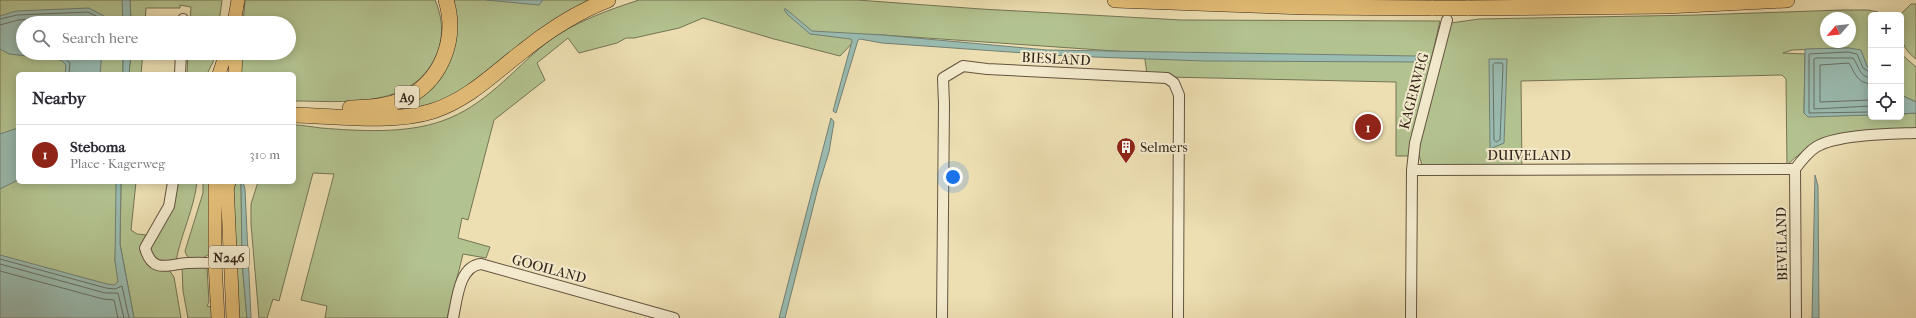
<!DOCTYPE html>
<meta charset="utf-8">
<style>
body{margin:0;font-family:"IM FELL French Canon",serif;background:#f2f2f3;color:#2b2b33}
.controls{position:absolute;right:12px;top:12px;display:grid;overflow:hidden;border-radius:6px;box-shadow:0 2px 10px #0003}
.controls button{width:36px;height:36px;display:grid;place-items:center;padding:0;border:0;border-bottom:1px solid #e1e1e2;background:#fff;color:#2b2b33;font:20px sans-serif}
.compass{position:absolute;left:1820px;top:12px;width:36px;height:36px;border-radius:50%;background:#fff;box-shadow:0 2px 10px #0003;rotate:243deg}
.you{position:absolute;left:953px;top:177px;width:14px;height:14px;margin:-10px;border:3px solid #fff;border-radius:50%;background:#1a73e8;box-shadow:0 0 0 6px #1a73e833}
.badge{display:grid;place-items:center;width:26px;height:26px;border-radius:50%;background:#8f2418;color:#fff;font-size:13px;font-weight:700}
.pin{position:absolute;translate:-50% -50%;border:2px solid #fff;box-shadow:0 1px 4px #0006}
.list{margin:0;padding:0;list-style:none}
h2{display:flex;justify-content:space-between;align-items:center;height:52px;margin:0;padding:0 16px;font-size:17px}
h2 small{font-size:13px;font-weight:400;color:#7c7c81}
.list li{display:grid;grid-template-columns:26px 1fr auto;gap:12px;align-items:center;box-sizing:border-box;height:60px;padding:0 16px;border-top:1px solid #e1e1e2}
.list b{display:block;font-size:15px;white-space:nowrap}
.list p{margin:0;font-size:13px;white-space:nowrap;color:#7c7c81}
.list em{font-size:13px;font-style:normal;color:#7c7c81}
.icon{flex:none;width:22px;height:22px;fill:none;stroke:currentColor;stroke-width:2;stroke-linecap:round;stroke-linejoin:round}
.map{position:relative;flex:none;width:1916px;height:318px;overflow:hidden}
.search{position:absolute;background:#fff;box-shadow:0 2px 10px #0003;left:16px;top:16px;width:280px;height:44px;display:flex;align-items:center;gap:10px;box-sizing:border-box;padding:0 14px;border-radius:22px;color:#7c7c81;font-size:15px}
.panel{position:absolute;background:#fff;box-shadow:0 2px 10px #0003;left:16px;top:72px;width:280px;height:112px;border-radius:6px}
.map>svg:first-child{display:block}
.green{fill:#b3c390;stroke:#747455;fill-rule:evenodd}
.water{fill:#9abcb1;stroke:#728075}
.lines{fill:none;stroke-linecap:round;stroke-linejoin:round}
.shore{stroke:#687166;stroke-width:1}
.minor-casing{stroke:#645440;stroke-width:12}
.major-casing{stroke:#36261a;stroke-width:14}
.highway-casing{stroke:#36261a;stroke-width:16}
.minor{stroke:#f3eacd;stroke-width:10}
.major{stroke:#e6c079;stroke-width:13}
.highway{stroke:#e6c079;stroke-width:15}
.highway-bridge-casing{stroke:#36261a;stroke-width:16;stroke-linecap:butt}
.highway-bridge{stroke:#e6c079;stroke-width:15}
.labels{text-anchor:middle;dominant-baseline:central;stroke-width:4;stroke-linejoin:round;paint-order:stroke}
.shield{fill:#f3eacd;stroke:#6f6150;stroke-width:1}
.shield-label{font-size:13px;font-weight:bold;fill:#36261a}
.street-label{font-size:14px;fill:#36261a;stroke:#f3eacd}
.poi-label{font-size:14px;fill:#36261a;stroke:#f3eacd;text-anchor:start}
</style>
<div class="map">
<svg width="1916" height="318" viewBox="0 0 1916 318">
<rect width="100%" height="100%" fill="#eddfb2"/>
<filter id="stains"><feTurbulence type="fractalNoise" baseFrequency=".005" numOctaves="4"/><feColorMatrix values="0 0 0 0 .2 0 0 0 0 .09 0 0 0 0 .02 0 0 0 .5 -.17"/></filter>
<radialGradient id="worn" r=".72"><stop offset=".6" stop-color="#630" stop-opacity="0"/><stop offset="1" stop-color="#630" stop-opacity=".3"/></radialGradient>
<path class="green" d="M0 0H123V23H23V53H123V74H18V182H118L115 261 128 318H0Z
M130 0H222L219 23H190L191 7 180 5V8H146L145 23H131Z
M245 0H435C443 18 444 38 436 56 412 110 342 101 294 101V74H240L241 53H289V23H243Z
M449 0H594L469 90 411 113 357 112 434 82Z
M639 0H857L981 9 1181 20 1440 21 1409 156H1396V82L1166 77 1147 74 1144 53 883 35H860L840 56 774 39 703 18 679 28 634 38H626L617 43 579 53 568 38 537 63 545 80 494 120 468 220 462 218 458 238 490 247 486 258 463 254 447 318H325L327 306 301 300 334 174 313 173 279 301 273 299 267 318H259L251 224V204L258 182H294V125C303 125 312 127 321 128 360 131 405 134 442 121 485 106 512 71 546 43 572 23 608 10 639 0Z
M1911 4H1916V59C1899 46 1901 35 1901 15H1900Z
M1843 10H1868L1878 12 1879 15H1871V70L1849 48 1792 50 1783 53 1805 54 1804 113 1871 115V117H1901V114L1916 113V128C1866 132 1826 127 1787 165L1786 79 1782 75 1521 81 1522 170 1426 169 1422 165 1418 152 1451 23 1479 19 1698 15ZM1826 18H1850V42H1826Z
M131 53H143L141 74H129Z
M188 53H215L214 60 207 74H187Z
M1901 54 1916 67V102L1901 95Z
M121 182H136L131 230 137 234 146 235 143 241 141 251 156 268 169 270 174 277 181 318H134L120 244Z
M176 182H197C194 209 181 234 176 261L158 262 151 256 149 249Z
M203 182H209L210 253C203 260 188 264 185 251L203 193Z
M233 182H241L242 262 247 318H239Z
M182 267H207L209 302 207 306 211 307 215 318H188L183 291Z"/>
<path class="water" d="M122 0H130L131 23H123Z
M486 0H543L539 5Z
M89 8 104 16 105 23H23V53H102L100 74H65L66 65 61 60 9 54 0 49V16L16 11Z
M784 9H786L812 31 883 35 1047 50 1416 56V62L1204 61 1067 56 882 43 860 39 858 40 836 113 833 111 852 41 851 39 810 34 787 14Z
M1849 48 1861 50 1867 66 1871 70V115L1808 117 1804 113 1805 49Z
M123 53H131L129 74H123Z
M1489 59H1507L1504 143 1490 149Z
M1901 95 1916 102V113L1901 114Z
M831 118 834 122 829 152 819 184 785 318H779Z
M18 128V180L0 189V134Z
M1815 175 1818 186 1819 318H1812Z
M116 182H121L120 244 134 318H0V255L107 284 114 285 118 282 115 261Z
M241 182H243L245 189 251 318H247L242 262Z"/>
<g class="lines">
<path class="shore" d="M0 19 17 15 88 12 100 18 101 23
M0 25 18 20 87 17 96 23
M38 53 62 56 70 63 69 74
M1495 63H1502L1503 65 1500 140 1496 142 1494 140 1493 65Z
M1871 73 1863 68 1857 54 1848 52 1809 54V113L1871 112
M1871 78C1859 77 1859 66 1853 58H1816L1814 59V109L1871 106
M1871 84C1857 83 1855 73 1849 63L1820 65V102L1871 100
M0 259 106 288 115 289 122 286 129 318
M0 264 105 293H118L124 318
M0 271 103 299 114 300 118 318"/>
<g class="minor-casing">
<path id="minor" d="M183 23V19
M180 74 181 53
M1795 169 1796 318
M1795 169C1801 161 1808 152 1816 147 1837 134 1891 134 1916 133
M1412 170 1415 143 1447 20
M173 182 169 206 145 248C151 269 161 267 179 264 190 262 203 263 215 263
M453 318C457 300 459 266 481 264L674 318
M942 318 944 104 943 78 963 66 987 69 1167 78 1174 83 1179 95 1178 318
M1411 318 1412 170 1795 169"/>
</g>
<g class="major-casing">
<path id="major" d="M234 23 238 0
M219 74 226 53
M235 74 236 53
M215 182V263L218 318
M227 182 233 318"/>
</g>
<g class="highway-casing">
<path id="highway" d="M1115 0 1304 7 1433 8
M1467 8 1666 6 1787 0
M350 108C368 107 385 107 402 100 441 83 458 40 446 0
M294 115C337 116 391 124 433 111 469 99 493 74 523 51 549 30 577 12 608 0
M227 186 228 182"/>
</g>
<use href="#minor" class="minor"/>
<use href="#major" class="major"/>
<use href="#highway" class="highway"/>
<g class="highway-bridge-casing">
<path id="highway-bridge" d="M1433 8H1467"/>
</g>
<use href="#highway-bridge" class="highway-bridge"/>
</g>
<defs>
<g id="building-pin" transform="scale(1)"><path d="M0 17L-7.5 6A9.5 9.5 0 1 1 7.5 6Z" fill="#8f2418" stroke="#f3eacd"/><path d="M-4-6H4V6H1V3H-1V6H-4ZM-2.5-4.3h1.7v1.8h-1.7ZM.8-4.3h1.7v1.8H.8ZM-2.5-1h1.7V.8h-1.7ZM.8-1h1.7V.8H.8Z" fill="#fff"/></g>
</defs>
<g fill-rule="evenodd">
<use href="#building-pin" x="1126" y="147"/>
</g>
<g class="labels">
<g class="shield">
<rect x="395" y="86" width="24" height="22" rx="3"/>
<rect x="209" y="246" width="40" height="22" rx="3"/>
</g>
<g class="shield-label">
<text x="407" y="97">A9</text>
<text x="229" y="257">N246</text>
</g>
<g class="street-label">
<text transform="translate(1056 59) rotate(3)">BIESLAND</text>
<text transform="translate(1414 91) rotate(-75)">KAGERWEG</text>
<text x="1529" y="155">DUIVELAND</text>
<text transform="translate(1782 244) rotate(-91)">BEVELAND</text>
<text transform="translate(549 269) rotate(15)">GOOILAND</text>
</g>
<g class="poi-label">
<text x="1140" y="147">Selmers</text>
</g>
</g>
<rect width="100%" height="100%" filter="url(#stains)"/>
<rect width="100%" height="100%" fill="url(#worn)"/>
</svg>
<div class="controls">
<button>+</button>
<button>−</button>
<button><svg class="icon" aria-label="locate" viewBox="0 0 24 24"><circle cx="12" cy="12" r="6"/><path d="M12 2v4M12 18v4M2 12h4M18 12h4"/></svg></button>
</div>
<svg class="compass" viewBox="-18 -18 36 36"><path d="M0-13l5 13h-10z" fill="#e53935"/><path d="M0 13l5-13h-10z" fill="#7c7c81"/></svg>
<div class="you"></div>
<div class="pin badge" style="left:1368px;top:127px">1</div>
<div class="search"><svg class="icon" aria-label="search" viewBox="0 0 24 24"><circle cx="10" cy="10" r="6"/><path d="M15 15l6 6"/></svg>Search here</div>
<section class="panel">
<h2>Nearby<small></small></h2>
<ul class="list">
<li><span class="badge">1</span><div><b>Steboma</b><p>Place · Kagerweg</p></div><em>310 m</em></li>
</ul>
</section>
</div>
